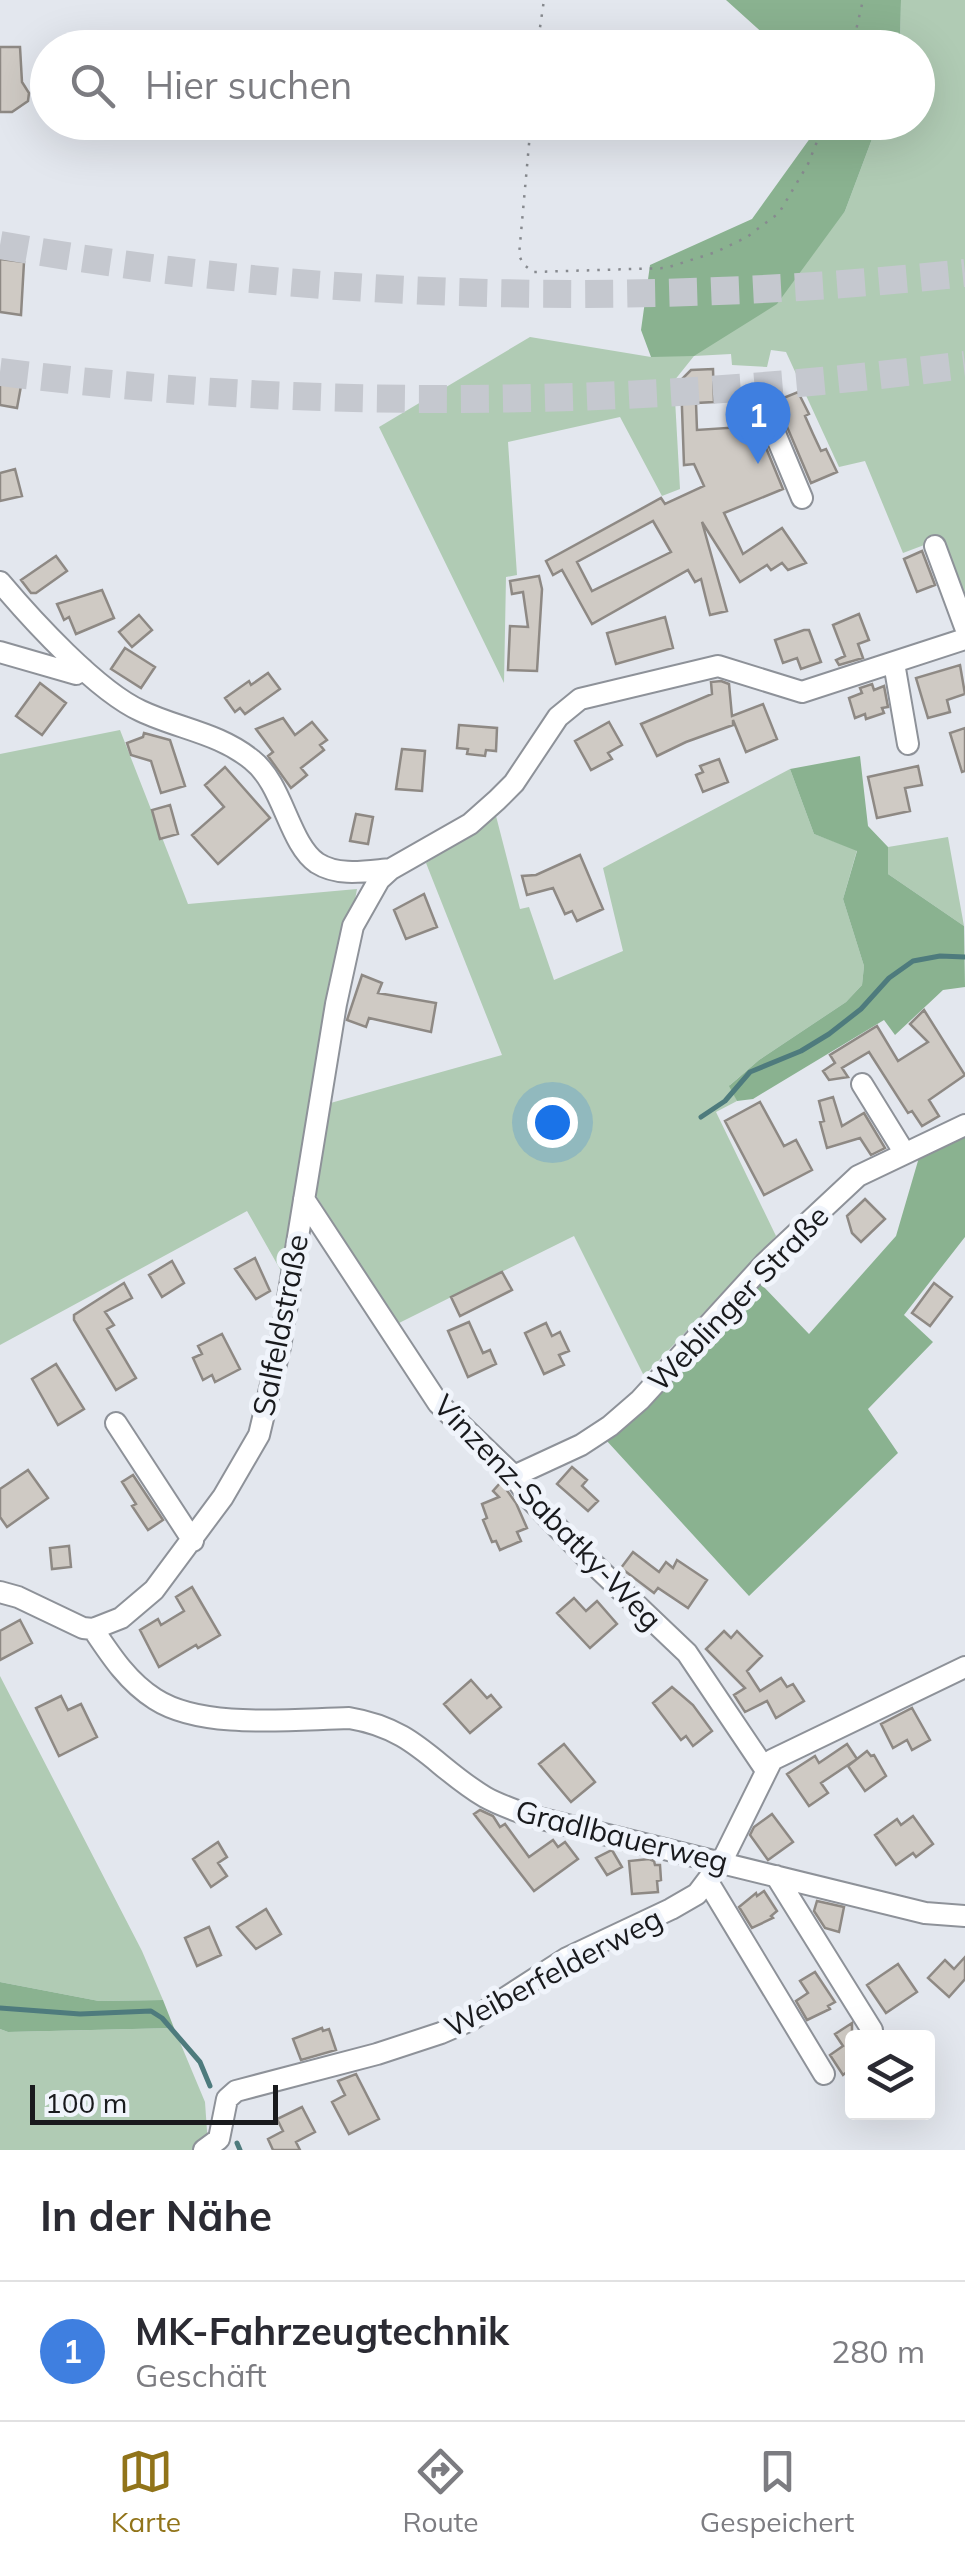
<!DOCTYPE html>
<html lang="de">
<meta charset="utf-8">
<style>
body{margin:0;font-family:Mulish,sans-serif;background:#f7f7f7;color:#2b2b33}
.controls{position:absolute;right:30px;bottom:30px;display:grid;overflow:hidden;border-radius:10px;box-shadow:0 10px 40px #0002}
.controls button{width:90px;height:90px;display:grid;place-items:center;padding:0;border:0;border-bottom:2px solid #e1e1e2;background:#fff;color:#2b2b33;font:50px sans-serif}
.scale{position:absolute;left:30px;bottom:25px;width:248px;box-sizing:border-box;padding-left:10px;border:5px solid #191a1d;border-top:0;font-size:28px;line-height:35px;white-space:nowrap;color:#191a1d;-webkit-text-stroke:8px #f0f4fb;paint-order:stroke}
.you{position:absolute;left:552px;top:1122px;width:35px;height:35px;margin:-25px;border:8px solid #fff;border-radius:50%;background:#1a73e8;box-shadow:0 0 0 15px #1a73e833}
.badge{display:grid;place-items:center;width:65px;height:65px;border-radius:50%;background:#91741a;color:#fff;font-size:32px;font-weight:700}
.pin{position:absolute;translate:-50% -82px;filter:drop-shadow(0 2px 5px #0008)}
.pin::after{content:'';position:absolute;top:52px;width:35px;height:30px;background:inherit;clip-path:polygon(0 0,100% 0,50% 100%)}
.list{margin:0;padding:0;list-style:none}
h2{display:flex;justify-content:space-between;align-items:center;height:130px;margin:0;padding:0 40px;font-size:42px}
h2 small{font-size:32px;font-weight:400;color:#7c7c81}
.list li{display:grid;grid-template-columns:65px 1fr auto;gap:30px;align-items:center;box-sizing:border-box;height:140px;padding:0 40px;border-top:2px solid #e1e1e2}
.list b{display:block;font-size:38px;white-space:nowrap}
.list p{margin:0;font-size:32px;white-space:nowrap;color:#7c7c81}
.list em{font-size:32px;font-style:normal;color:#7c7c81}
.icon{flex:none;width:55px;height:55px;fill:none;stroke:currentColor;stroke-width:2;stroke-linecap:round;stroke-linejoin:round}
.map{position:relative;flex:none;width:965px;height:2150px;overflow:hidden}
.search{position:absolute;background:#fff;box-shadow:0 10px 40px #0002;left:30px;right:30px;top:30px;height:110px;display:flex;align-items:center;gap:25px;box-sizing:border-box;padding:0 35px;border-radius:55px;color:#7c7c81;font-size:38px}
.sheet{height:270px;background:#fff}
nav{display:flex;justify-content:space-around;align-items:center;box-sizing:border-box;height:140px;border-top:2px solid #e1e1e2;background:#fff;font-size:28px;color:#7c7c81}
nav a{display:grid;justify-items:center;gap:5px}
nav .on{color:#91741a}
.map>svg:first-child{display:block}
.green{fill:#b0cbb4}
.forest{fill:#8ab290}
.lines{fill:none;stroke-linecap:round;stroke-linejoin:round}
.stream{stroke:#4e7b7d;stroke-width:5}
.building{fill:#cfcac4;stroke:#8e8984;stroke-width:2.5;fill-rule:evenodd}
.highway-tunnel{stroke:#c5c8cf;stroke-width:28;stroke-dasharray:28 14;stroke-linecap:butt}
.minor-casing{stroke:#8e9299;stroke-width:24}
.path{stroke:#878a8f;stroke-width:2.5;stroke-dasharray:2.5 8;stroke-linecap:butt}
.minor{stroke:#fff;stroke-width:20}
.labels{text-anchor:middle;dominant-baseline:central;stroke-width:10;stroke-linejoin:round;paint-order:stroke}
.street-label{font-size:30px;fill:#191a1d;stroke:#f0f4fb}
</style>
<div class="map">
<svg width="965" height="2150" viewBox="0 0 965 2150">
<rect width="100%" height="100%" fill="#e3e7ee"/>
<path class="green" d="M901 0H965V595L940 539 903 553 865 461 839 467 786 352 771 350 767 367 732 365 731 354 694 356 674 381 680 489 662 496 620 417 508 442 517 575 506 577 504 683 379 427 530 337 651 357 845 211 878 123 918 122V48L900 47Z
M120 730 188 904 357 889 285 1278 247 1211 0 1345V754Z
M790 769 814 834 857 850 843 899 864 966 862 985 846 1002 759 1060 730 1085 737 1101 716 1112 776 1236 644 1376 574 1236 397 1324 315 1194 327 1104 502 1055 426 863 496 816 520 909 529 907 554 980 623 951 603 868Z
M948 837 964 926 888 874V847Z
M0 1676 142 1951 163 2000 99 2001 0 1982Z
M174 2028 205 2102 208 2145 195 2150H0V2029L8 2032Z"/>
<path class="forest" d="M726 0H901L900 47H778Z
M821 123H878L845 211 777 304 694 356 651 357 641 330 650 265 752 219Z
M860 756 868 826 888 847V874L964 926 965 987 943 990 895 1035 884 1020 753 1099 737 1101 729 1086 759 1060 846 1002 862 985 864 966 843 899 857 851 814 834 790 769Z
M965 1131V1237L904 1315 933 1342 868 1409 898 1453 749 1596 606 1440 658 1395 761 1284 809 1334 896 1236 920 1154Z
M0 1982 99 2001 163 2000 174 2028 8 2032 0 2029Z"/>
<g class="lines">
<path class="stream" d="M701 1117 725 1101 750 1072 801 1051 829 1034 861 1009 889 978 913 961 940 956 965 957
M0 2008 80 2014 151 2011 162 2018 200 2062 210 2086
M237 2143 240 2150"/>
</g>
<path class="building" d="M0 47H20L22 82 29 93 28 101 12 112H0Z
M0 259 24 262 21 315 0 312Z
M713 369 714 402 696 403 697 430 757 426 783 489 724 513 743 554 782 528 806 563 788 570 782 563 771 570 767 565 740 582 702 522 727 611 710 615 701 579 695 582 688 570 592 624 562 570 553 575 546 561 661 498 665 504 704 486 694 464 684 465 681 380 691 370ZM653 521 671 552 592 591 577 562Z
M0 382 21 386 17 408 0 405Z
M798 392 809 414 805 416 813 434 821 451 826 449 837 472 811 483 776 401Z
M15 469 22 496 0 501V473Z
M922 551 935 585 917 592 904 559Z
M56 556 67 571 36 593H31L21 580Z
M539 576 542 589 537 671 508 670 510 626 528 627 523 592 512 594 510 581Z
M102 590 114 618 76 634 69 617 64 620 57 604Z
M859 614 869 640 858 644 863 658 839 665 836 660 845 656 833 625Z
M139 615 152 630 132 647 119 632Z
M665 617 673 648 616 664 607 633Z
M804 630H809L821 662 801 669 797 658 783 663 775 640Z
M125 648 155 667 141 688 111 669Z
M960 665 965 694 947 700 950 712 928 718 916 678Z
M268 673 280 689 245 714 240 708 235 712 225 698 249 681 251 685Z
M721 681 729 684 732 716 763 704 777 739 746 752 733 720V725L686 742 657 756 641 724 712 694 711 682Z
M40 683 66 703 42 735 16 716Z
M872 684 874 690 884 686 888 707 882 708 884 713 866 719 865 714 855 718 849 698 862 693 860 688Z
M283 718 295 735 312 722 327 740 320 745 324 750 301 768 307 775 291 788 268 756 273 752 256 729Z
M609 722 622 745 608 753 612 759 591 770 575 741Z
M459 725 497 728 496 751 486 750 485 756 467 754 468 749 457 748Z
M965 728V771L962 772 950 733Z
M144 733 170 740 185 786 161 793 151 761 131 755 127 743 143 737Z
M402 749 425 751 422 791 396 789Z
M719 759 728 782 703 792 696 775 703 772 700 766Z
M918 766 922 785 905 788 910 811 877 818 868 777Z
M225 767 270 818 218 864 192 835 224 807 205 785Z
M170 805 178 834 160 839 152 810Z
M356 814 373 817 368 844 350 841Z
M580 855 603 909 577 921 572 911 565 914 553 888 527 895 522 876 536 875Z
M424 894 437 927 406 939 394 910Z
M362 975 382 983 378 993 436 1003 431 1032 369 1018 366 1027 347 1020Z
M924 1010 965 1075 929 1100 939 1116 922 1126 912 1111 908 1113 869 1052 842 1068 848 1077 829 1080 823 1071 835 1063 830 1055 877 1026 898 1061 928 1042 910 1024Z
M833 1097 842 1126 864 1113 885 1148 871 1155 860 1138 827 1148 820 1122 824 1121 819 1101Z
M760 1102 784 1146 796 1140 812 1170 764 1195 725 1121Z
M865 1199 885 1219 861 1242 852 1233 847 1216Z
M255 1258 270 1291 256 1299 235 1269Z
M172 1261 184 1283 162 1297 149 1275Z
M502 1272 512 1290 460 1316 451 1297Z
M124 1283 132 1298 105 1312 114 1325 107 1329 136 1378 116 1390 74 1320V1315Z
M934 1283 952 1297 930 1326 912 1313Z
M469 1322 483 1353 490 1350 496 1364 468 1377 448 1331Z
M546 1323 552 1336 560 1332 569 1351 559 1355 564 1365 544 1374 525 1333Z
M222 1334 240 1369 215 1382 212 1375 203 1380 193 1358 202 1354 198 1346Z
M56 1364 84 1409 58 1425 32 1379Z
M572 1467 587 1480 582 1486 598 1501 588 1511 557 1484Z
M28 1470 48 1498 7 1527 0 1517V1489Z
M133 1475 163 1520 148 1530 132 1506 136 1504 122 1482Z
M501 1482 516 1503 527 1528 517 1532 521 1541 500 1550 496 1541 492 1542 483 1520 487 1518 482 1504 499 1497 493 1491Z
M69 1546 71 1567 52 1569 50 1548Z
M633 1552 659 1572 666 1562 673 1568 677 1560 707 1580 688 1608 658 1588 654 1593 621 1568Z
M192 1587 220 1635 198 1648 196 1645 159 1667 140 1630 158 1619 161 1625 184 1611 176 1597Z
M574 1598 586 1611 597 1601 617 1624 590 1648 557 1613Z
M20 1620 32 1643 0 1660V1631Z
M724 1631 731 1638 737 1631 762 1656 747 1671 760 1691 781 1678 787 1687 793 1684 804 1701 776 1718 767 1701 745 1712 734 1695 745 1688 706 1649Z
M471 1680 487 1698 491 1695 501 1707 470 1733 444 1704Z
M672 1687 693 1705 712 1731 693 1746 686 1736 681 1740 653 1703Z
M61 1696 68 1710 81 1704 97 1737 59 1756 36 1708Z
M912 1708 930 1740 912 1750 907 1740 893 1748 881 1724Z
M564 1744 595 1782 571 1802 539 1764Z
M847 1744 857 1759 821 1783 828 1793 809 1806 787 1774 815 1756 819 1763Z
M867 1751 871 1756 874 1755 886 1776 865 1791 848 1766Z
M480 1810 493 1816 500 1827 505 1824 529 1857 553 1840 558 1847 565 1842 578 1859 534 1891 474 1814Z
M772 1814 793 1842 768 1860 750 1835 754 1827Z
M913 1816 933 1844 916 1857 913 1853 896 1865 875 1835 897 1819 901 1825Z
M218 1842 227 1857 218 1863 227 1876 211 1887 193 1859Z
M612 1850 622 1867 607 1875 596 1858Z
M649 1859 654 1861 655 1865H660L661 1880 657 1881 658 1892 632 1894 629 1861Z
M764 1891 777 1911 771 1916 773 1918 752 1928 739 1907 756 1893 757 1896Z
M817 1901 844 1907 839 1932 825 1928 814 1911Z
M266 1909 281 1934 256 1949 237 1927Z
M209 1927 221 1955 197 1966 185 1938Z
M965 1957V1979L949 1997 928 1978 945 1960 954 1969Z
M898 1964 917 1992 886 2013 867 1985Z
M815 1972 835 2002 828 2006 830 2009 807 2020 796 2001 808 1993 800 1981Z
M852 2023V2068L843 2075 830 2055 843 2046 835 2034Z
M322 2028 323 2031 329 2029 336 2050 301 2060 293 2039Z
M356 2074 379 2119 349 2134 332 2102 345 2095 338 2081Z
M302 2107 315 2132 296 2142 300 2150H273L268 2139 283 2131 277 2119Z"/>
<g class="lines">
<path class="highway-tunnel" d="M0 245C316 301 646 307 965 273
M0 372C322 412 644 406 965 365"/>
<g class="minor-casing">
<path id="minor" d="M761 400 802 498
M935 546 965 627
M0 582C32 620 97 691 141 711 179 729 219 733 252 760 283 784 289 844 317 863 339 877 367 871 391 869
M0 652 76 674 83 669
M894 663 908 744
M862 1084 904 1152
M304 1199 438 1403 514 1476 530 1499 583 1554 687 1653 765 1769
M116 1423 193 1541
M514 1476 581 1445 610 1426 640 1400 765 1263 858 1176 965 1125
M0 1592 18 1597 83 1628 93 1629 121 1618 154 1590 223 1497 259 1435 280 1347 336 1004 353 926 379 880 391 869 470 824 497 800 514 783 558 717 580 699 718 666 802 692 965 639
M93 1629C111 1656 128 1682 155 1699 203 1730 294 1719 349 1718 416 1729 433 1766 485 1797 499 1805 515 1810 530 1816L925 1913 965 1916
M776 1876 872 2030
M708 1882 824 2074
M204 2150 219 2139 227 2099 236 2091 377 2054 441 2033 471 2020 567 1958 671 1909 697 1894 722 1861 772 1760 965 1667"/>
</g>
<path class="path" d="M537 48 544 0
M852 48 863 0
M531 122 519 255 523 264 533 272 666 268 716 252 747 237 779 213 808 164 825 122"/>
<use href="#minor" class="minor"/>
</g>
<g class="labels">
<g class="street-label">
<text transform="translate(738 1298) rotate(-46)">Weblinger Straße</text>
<text transform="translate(280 1325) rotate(-79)">Salfeldstraße</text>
<text transform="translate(548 1512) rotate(46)">Vinzenz-Sabatky-Weg</text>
<text transform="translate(622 1836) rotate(14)">Gradlbauerweg</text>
<text transform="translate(553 1972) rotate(-28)">Weiberfelderweg</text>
</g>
</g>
</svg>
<div class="controls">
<button><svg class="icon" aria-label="layers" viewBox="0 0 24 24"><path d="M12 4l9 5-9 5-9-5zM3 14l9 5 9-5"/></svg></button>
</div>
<div class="scale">100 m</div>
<div class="you"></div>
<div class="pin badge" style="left:758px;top:464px;background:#3f7fe0">1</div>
<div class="search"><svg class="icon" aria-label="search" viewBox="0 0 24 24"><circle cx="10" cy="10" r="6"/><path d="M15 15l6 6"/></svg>Hier suchen</div>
</div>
<section class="sheet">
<h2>In der Nähe<small></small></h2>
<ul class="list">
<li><span class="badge" style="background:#3f7fe0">1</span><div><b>MK-Fahrzeugtechnik</b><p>Geschäft</p></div><em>280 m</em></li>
</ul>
</section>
<nav>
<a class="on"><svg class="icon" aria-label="map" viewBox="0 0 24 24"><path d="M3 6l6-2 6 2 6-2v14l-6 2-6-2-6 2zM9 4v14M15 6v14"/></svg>Karte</a>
<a><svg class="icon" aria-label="directions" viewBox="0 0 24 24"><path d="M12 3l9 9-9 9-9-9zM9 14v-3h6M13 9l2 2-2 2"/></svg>Route</a>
<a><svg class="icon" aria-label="saved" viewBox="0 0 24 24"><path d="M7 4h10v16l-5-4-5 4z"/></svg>Gespeichert</a>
</nav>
